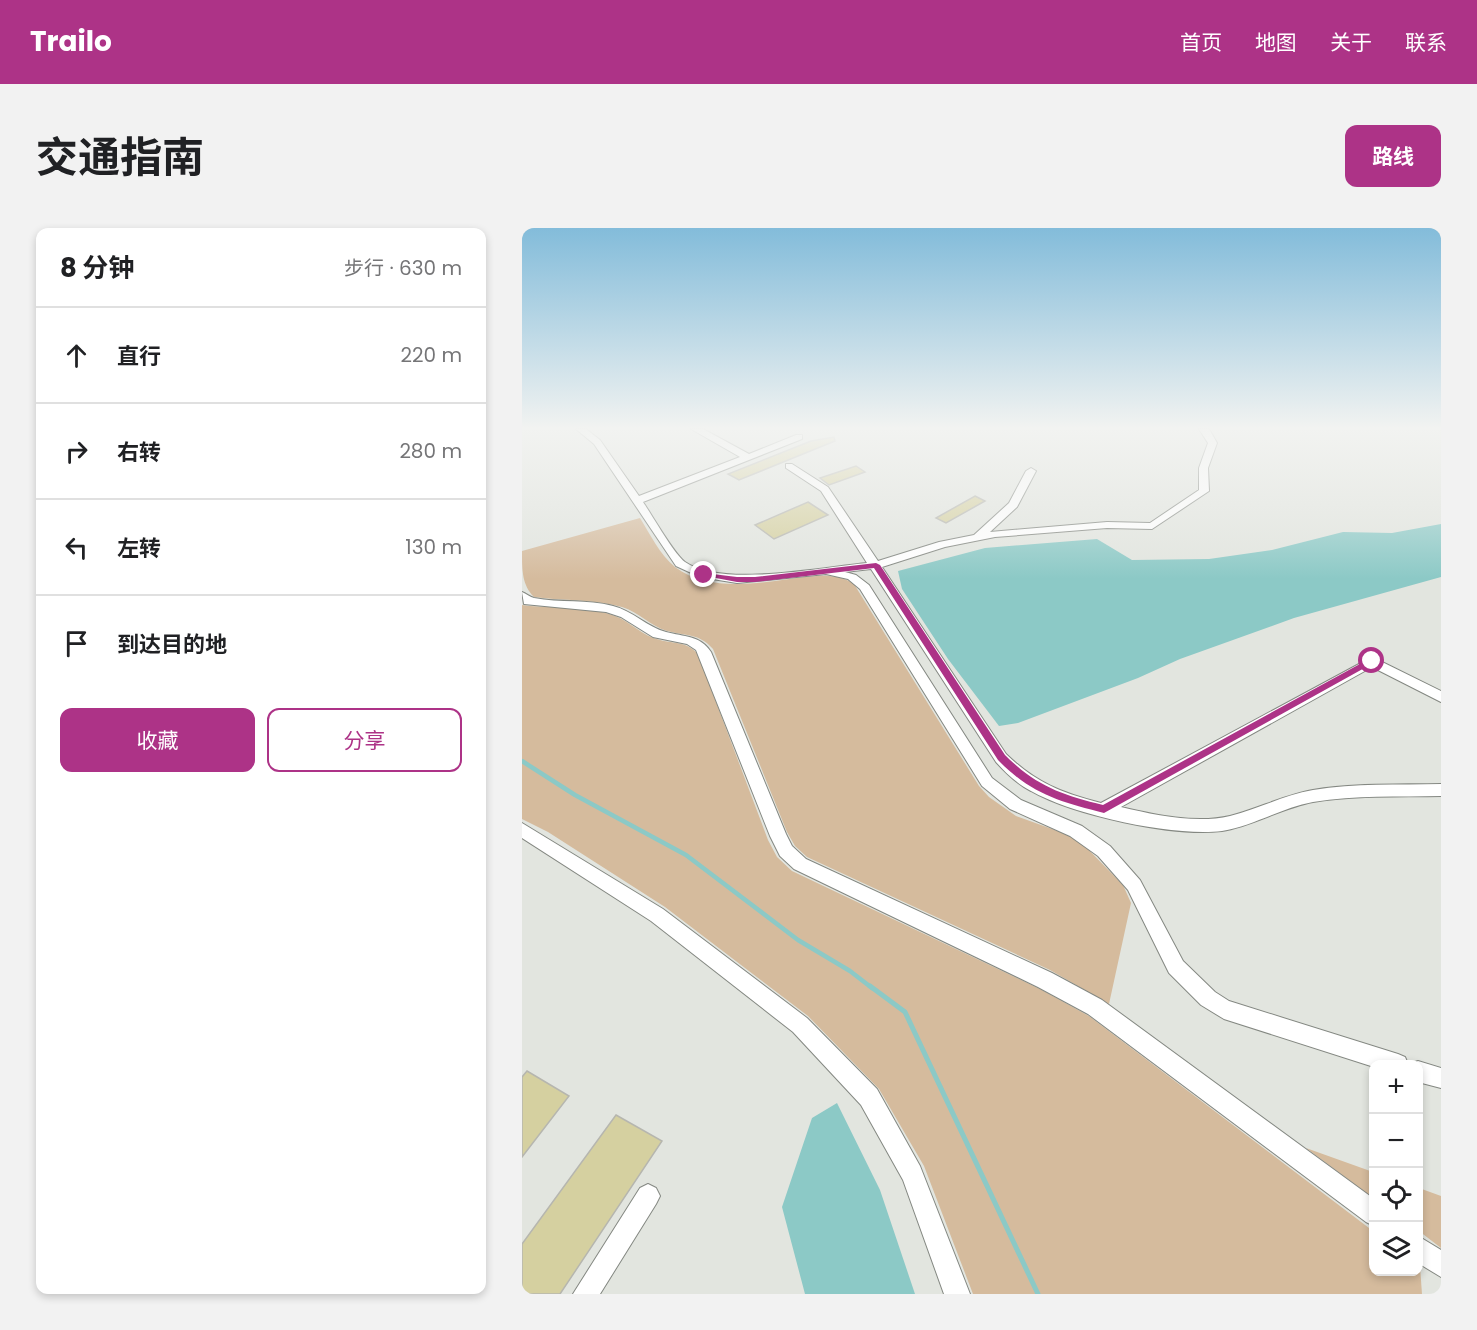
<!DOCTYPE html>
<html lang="zh">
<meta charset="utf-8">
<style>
body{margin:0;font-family:Poppins,"Noto Sans SC",sans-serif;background:#f2f2f2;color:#202124}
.controls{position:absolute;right:18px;bottom:18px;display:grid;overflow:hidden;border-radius:12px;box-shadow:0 3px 9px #0003}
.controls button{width:54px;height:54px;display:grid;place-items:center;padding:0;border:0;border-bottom:2px solid #e0e0e0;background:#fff;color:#202124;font:30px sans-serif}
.stop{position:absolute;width:18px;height:18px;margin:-14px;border:4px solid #ad3387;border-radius:50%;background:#fff}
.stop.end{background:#ad3387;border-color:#fff;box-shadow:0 2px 6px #0008}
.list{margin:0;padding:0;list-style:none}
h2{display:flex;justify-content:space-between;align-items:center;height:78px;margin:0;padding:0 24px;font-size:26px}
h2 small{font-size:20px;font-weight:400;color:#757577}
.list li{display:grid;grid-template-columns:39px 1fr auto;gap:18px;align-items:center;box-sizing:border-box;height:96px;padding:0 24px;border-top:2px solid #e0e0e0}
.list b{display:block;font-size:22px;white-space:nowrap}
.list em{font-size:20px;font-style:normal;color:#757577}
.actions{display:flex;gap:12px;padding:18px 24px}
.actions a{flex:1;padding:14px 0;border:2px solid #ad3387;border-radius:12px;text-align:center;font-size:21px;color:#ad3387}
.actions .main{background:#ad3387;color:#fff}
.icon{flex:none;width:33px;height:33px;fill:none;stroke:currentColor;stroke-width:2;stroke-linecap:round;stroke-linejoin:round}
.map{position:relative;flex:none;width:919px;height:1066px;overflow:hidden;border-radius:12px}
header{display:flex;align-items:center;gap:36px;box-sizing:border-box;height:84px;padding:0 30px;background:#ad3387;color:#fff}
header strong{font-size:28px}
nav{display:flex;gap:33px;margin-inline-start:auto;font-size:21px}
.intro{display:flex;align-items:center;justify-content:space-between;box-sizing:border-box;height:144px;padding:0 36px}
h1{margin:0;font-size:42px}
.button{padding:15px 27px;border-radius:12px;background:#ad3387;color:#fff;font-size:21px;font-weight:700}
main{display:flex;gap:36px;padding:0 36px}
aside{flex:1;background:#fff;border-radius:12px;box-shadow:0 3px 9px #0003}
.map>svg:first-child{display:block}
.green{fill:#d5bb9d}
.water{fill:#8cc9c6}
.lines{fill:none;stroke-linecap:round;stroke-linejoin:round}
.stream-far1{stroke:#8cc9c6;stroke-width:4.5}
.stream{stroke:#8cc9c6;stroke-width:5}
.building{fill:#d5d0a0;stroke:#b6b6af;stroke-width:1.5}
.minor-casing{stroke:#848882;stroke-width:2}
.minor{fill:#fff;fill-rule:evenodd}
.route{fill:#ad3387}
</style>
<header>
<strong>Trailo</strong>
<nav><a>首页</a><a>地图</a><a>关于</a><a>联系</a></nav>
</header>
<div class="intro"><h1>交通指南</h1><a class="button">路线</a></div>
<main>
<aside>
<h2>8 分钟<small>步行 · 630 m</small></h2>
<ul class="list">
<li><svg class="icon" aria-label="ahead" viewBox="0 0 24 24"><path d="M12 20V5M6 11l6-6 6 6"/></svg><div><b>直行</b></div><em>220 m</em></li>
<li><svg class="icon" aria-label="right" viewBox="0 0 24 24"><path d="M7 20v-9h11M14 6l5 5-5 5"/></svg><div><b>右转</b></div><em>280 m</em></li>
<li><svg class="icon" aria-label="left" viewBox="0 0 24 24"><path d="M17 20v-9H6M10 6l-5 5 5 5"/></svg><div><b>左转</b></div><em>130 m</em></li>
<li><svg class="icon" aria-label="arrive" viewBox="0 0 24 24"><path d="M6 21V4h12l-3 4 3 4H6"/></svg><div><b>到达目的地</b></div></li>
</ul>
<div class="actions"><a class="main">收藏</a><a>分享</a></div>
</aside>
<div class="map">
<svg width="919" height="1066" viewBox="0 0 919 1066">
<rect width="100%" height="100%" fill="#e2e5df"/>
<path class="green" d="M118 290C128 306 138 327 153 339 189 366 242 354 283 349 301 347 317 346 332 356L457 558 467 569 494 588 544 606 559 614 601 657 609 675 587 776 528 742 285 629 273 618 265 604 191 421C177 405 164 408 145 403 128 398 117 384 100 379 72 371 42 373 12 369 0 357 0 342 0 323Z
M0 377C30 381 64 377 93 388 109 394 120 408 138 412 153 416 164 413 176 426L246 612 255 629 270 643 518 761 567 788 851 1003 852 1044H896L897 1037 898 1038 900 1066H451L402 938 357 861 286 788 143 679 26 604 0 591Z
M784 920 851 944V970Z
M897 960 919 968V1020L897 1003Z"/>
<path class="water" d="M919 296V349L772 390 658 431 616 450 496 495 477 498 426 431 380 361 376 343 463 320 575 311 610 332 687 331 750 322 821 304 870 305Z
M315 875 358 962 393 1066H283L260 979 290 890Z"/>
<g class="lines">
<path class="stream-far1" d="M0 533 53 567 164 627 276 712 328 743 350 760"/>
<path class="stream" d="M348 758 383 784 516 1066"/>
</g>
<path class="building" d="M312 209 313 213 217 252 206 246 289 213Z
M334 238 343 244 307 257 298 250Z
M453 268 463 273 424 295 414 290Z
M286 274 306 287 252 311 233 297Z
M5 843 47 868 0 929V849Z
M94 887 140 913 38 1066H0V1016Z"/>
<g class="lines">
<g class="minor-casing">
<path id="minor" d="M54 201H64L78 212 117 268 218 229 169 201H181L227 226 274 207H280V211L121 274C130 287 152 326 163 334 200 360 300 339 345 335L299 263 264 240V236H270L306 259 356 333 417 314 452 307 487 275 504 243 509 240 514 243 495 279 468 304 585 294 628 295 677 262V240L686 215 677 201H687L695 215 686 240 687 263 630 301 585 300 473 309 423 319 360 339 484 526C514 555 540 565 579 575L850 429 919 463V474L850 439 599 579C633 587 674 596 708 588 736 581 762 567 791 562 833 555 876 557 919 556V568C876 569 834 567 791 574 759 580 731 598 700 603 651 609 551 587 509 563 495 556 484 545 474 534L349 341 323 344 334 347 347 357 470 550 499 572 560 598 588 618 618 652 661 733 693 764 707 773 876 826 883 829 886 836H852V839L702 791 679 777 647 745 606 662 576 628 548 608 488 581 460 558 338 361 326 351 304 346 215 355 178 349 154 338 72 216Z
M0 364C5 366 8 369 12 370 38 375 65 371 91 378 111 383 125 399 144 404 162 409 178 407 189 424L264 606 270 618 284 631 530 745 580 772 852 971V998L844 994 566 786 516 759 272 641 258 628 248 608 174 422 165 416 131 409 99 389 84 384 2 376Z
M0 595 141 681 285 790 355 861 398 938 448 1066H422L381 952 339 877 271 804 129 693 0 610Z
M896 833 919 840V860L896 854V836H888Z
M126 956 134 960 138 968 134 976 78 1066H51L118 960Z
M896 1008 919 1022V1049L896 1035Z"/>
</g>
<use href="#minor" class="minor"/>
</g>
<linearGradient id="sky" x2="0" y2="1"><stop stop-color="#83bcda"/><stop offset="0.57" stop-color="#f2f3f1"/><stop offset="1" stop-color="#f2f3f1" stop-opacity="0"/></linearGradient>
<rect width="919" height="351" fill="url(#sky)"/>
<path class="route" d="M354 335 358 337 483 527C514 558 540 567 581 577L847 431 855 433 582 585C538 574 509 566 476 532L352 340 233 354H215L178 347 182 345 215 349H233Z"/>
</svg>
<div class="controls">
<button>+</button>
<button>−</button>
<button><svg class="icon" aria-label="locate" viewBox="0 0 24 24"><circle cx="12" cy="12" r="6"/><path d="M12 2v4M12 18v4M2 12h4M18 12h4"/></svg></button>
<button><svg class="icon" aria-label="layers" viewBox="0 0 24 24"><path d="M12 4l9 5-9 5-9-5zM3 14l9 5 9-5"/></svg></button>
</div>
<div class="stop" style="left:850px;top:433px"></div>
<div class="stop end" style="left:182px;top:347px"></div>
</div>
</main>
